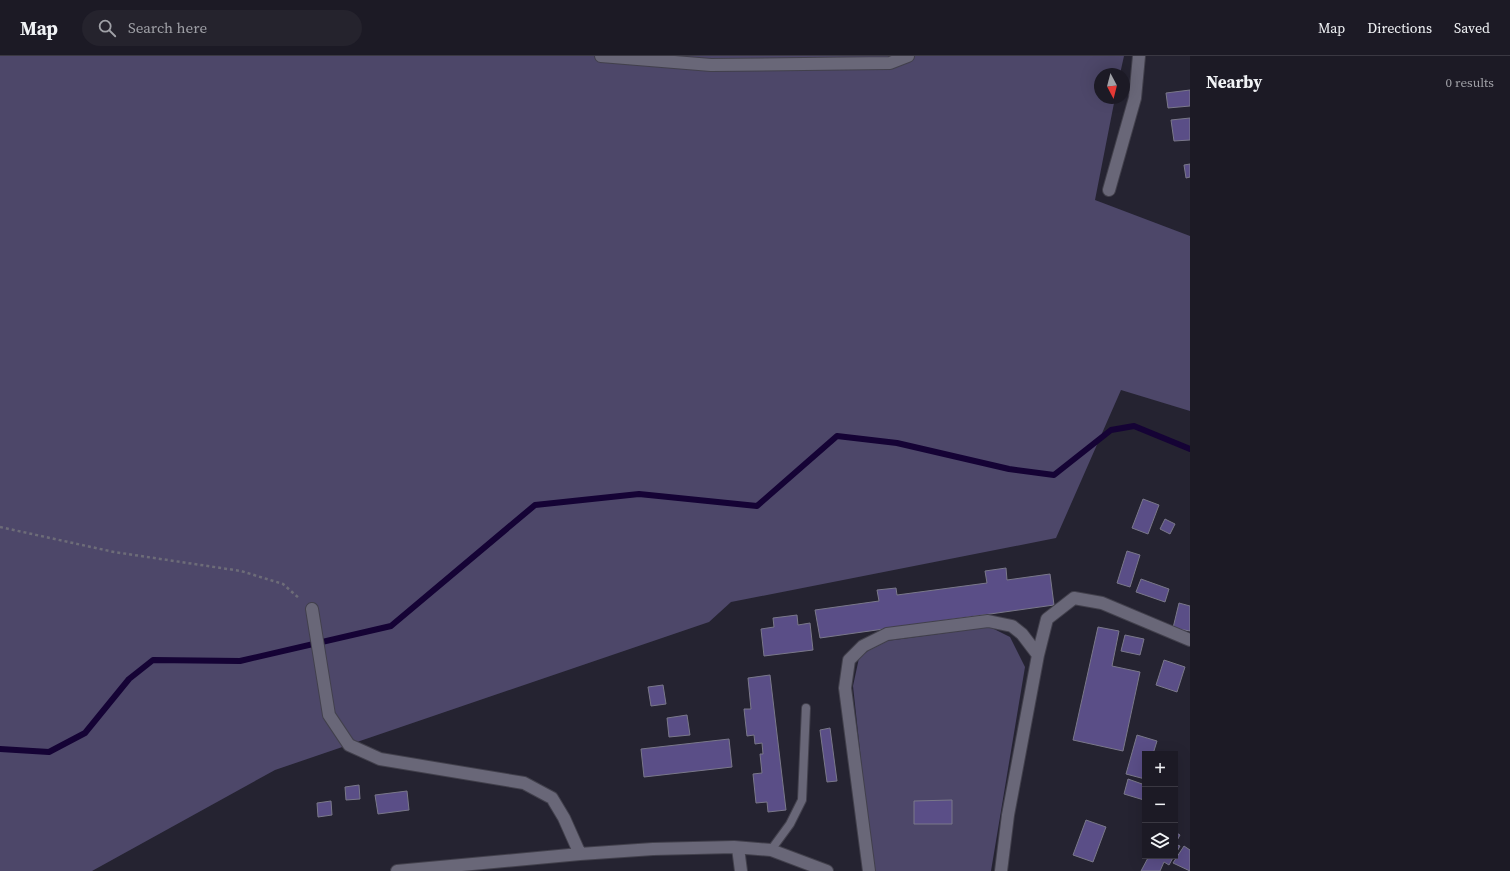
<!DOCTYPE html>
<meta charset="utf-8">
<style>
body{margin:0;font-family:"Source Serif 4",serif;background:#25232d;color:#f1f3f6}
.controls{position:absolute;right:12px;bottom:12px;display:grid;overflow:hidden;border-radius:0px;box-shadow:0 4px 16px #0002}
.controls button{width:36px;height:36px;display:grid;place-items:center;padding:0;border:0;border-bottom:1px solid #3a3842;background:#1c1a25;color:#f1f3f6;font:20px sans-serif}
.compass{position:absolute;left:1094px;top:12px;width:36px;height:36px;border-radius:50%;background:#1c1a25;box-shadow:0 4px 16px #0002;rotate:173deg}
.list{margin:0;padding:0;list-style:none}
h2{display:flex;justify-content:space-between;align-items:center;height:52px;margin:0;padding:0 16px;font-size:17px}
h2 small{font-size:13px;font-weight:400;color:#a0a1a7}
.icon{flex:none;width:22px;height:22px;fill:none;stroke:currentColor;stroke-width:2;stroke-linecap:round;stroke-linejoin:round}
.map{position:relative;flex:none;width:1190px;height:815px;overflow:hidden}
header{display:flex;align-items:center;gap:24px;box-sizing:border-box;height:56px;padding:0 20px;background:#1c1a25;border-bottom:1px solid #3a3842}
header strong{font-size:19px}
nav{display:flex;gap:22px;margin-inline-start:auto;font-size:14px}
.search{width:280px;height:36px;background:#25232d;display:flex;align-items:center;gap:10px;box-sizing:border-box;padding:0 14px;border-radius:22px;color:#a0a1a7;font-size:15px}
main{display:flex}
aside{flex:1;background:#1c1a25}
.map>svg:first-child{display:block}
.green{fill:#4d4769}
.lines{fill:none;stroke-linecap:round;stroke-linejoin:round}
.stream{stroke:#150335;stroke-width:6}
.building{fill:#5a4e87;stroke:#7a788a}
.lane-casing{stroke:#42404c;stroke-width:10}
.street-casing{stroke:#42404c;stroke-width:14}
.path{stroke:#6d6c78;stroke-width:2.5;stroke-dasharray:3 3;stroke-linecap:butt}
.lane{stroke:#696778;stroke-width:8}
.street{stroke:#696778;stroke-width:12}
</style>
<header>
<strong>Map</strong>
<div class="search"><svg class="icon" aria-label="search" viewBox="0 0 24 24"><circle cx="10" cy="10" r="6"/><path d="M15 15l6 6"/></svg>Search here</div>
<nav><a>Map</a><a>Directions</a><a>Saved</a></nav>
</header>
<main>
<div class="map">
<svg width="1190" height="815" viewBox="0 0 1190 815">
<rect width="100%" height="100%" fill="#252331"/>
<path class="green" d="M0 0H1124L1120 18H1100V42H1115L1095 144 1190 180V355L1121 334 1056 482 731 546 709 566 275 714 92 815H0Z
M990 571 1010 581 1025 611 991 815H873L853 630 859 602 879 586Z"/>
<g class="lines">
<path class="stream" d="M0 693 49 696 85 677 129 623 153 604 240 605 391 570 535 449 639 438 757 450 837 380 897 387 1009 413 1054 419 1111 374 1134 370 1190 393"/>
</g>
<path class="building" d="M1190 34V50L1168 52 1166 37Z
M1190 62V84L1174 85 1171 64Z
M1190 108V121L1186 122 1184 109Z
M1143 443 1159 449 1148 478 1132 472Z
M1165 463 1175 468 1170 478 1160 473Z
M1127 495 1140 499 1130 531 1117 527Z
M1006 512 1007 524 1050 518 1054 549 820 582 815 554 879 545 877 534 896 532 897 539 987 527 985 515Z
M1141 523 1169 533 1165 546 1136 536Z
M1179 547 1190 550V575L1173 572Z
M797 559 798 569 810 567 813 594 764 600 761 573 774 571 773 562Z
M1098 571 1119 575 1112 610 1140 616 1123 695 1073 684Z
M1125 579 1144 583 1140 599 1121 595Z
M1164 604 1185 611 1177 636 1156 629Z
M770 619 786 754 768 756 767 746 756 747 753 718 762 717 760 698H763L762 687 755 688 754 679 747 680 744 653H751L748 622Z
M663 629 666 648 651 650 648 631Z
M687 659 690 679 669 681 667 662Z
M830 672 837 725 827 726 820 674Z
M1137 679 1157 685 1153 698H1145V723L1126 718Z
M729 683 732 711 644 721 641 693Z
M1128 723 1145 729 1144 744 1124 738Z
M359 729 360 743 346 744 345 731Z
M407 735 409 754 378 758 375 739Z
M952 744V768H914V745Z
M331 745 332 759 318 761 317 747Z
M1086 764 1106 771 1093 806 1073 799Z
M1175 776 1180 779 1175 788 1180 790 1175 799Z
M1184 790 1190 794V815L1173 807Z
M1149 800H1174L1169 809 1164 806 1160 815H1141Z"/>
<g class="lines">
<g class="lane-casing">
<path id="lane" d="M771 794 790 768 802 744 806 652"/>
</g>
<g class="street-casing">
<path id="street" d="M601 0 711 9 890 7 908 0
M1109 134 1135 42 1139 0
M312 553 329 659 349 689 380 703 524 727 552 742 564 762 580 798
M1038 599 1047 563 1074 542 1102 547 1190 584
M738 792 741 815
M397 815 580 798 653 793 734 791 771 794 827 815
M869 815 845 632 849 604 863 590 887 578 988 565 1012 570 1022 578 1038 599 1008 759 1001 815"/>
</g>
<path class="path" d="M0 471 114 496 241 515 283 528 300 543"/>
<use href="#lane" class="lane"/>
<use href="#street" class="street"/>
</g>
</svg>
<div class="controls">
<button>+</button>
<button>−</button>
<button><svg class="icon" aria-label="layers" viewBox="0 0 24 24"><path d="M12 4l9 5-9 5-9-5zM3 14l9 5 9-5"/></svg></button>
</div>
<svg class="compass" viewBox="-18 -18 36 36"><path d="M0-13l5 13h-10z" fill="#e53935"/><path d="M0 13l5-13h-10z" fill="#a0a1a7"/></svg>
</div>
<aside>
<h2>Nearby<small>0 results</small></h2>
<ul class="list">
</ul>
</aside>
</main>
